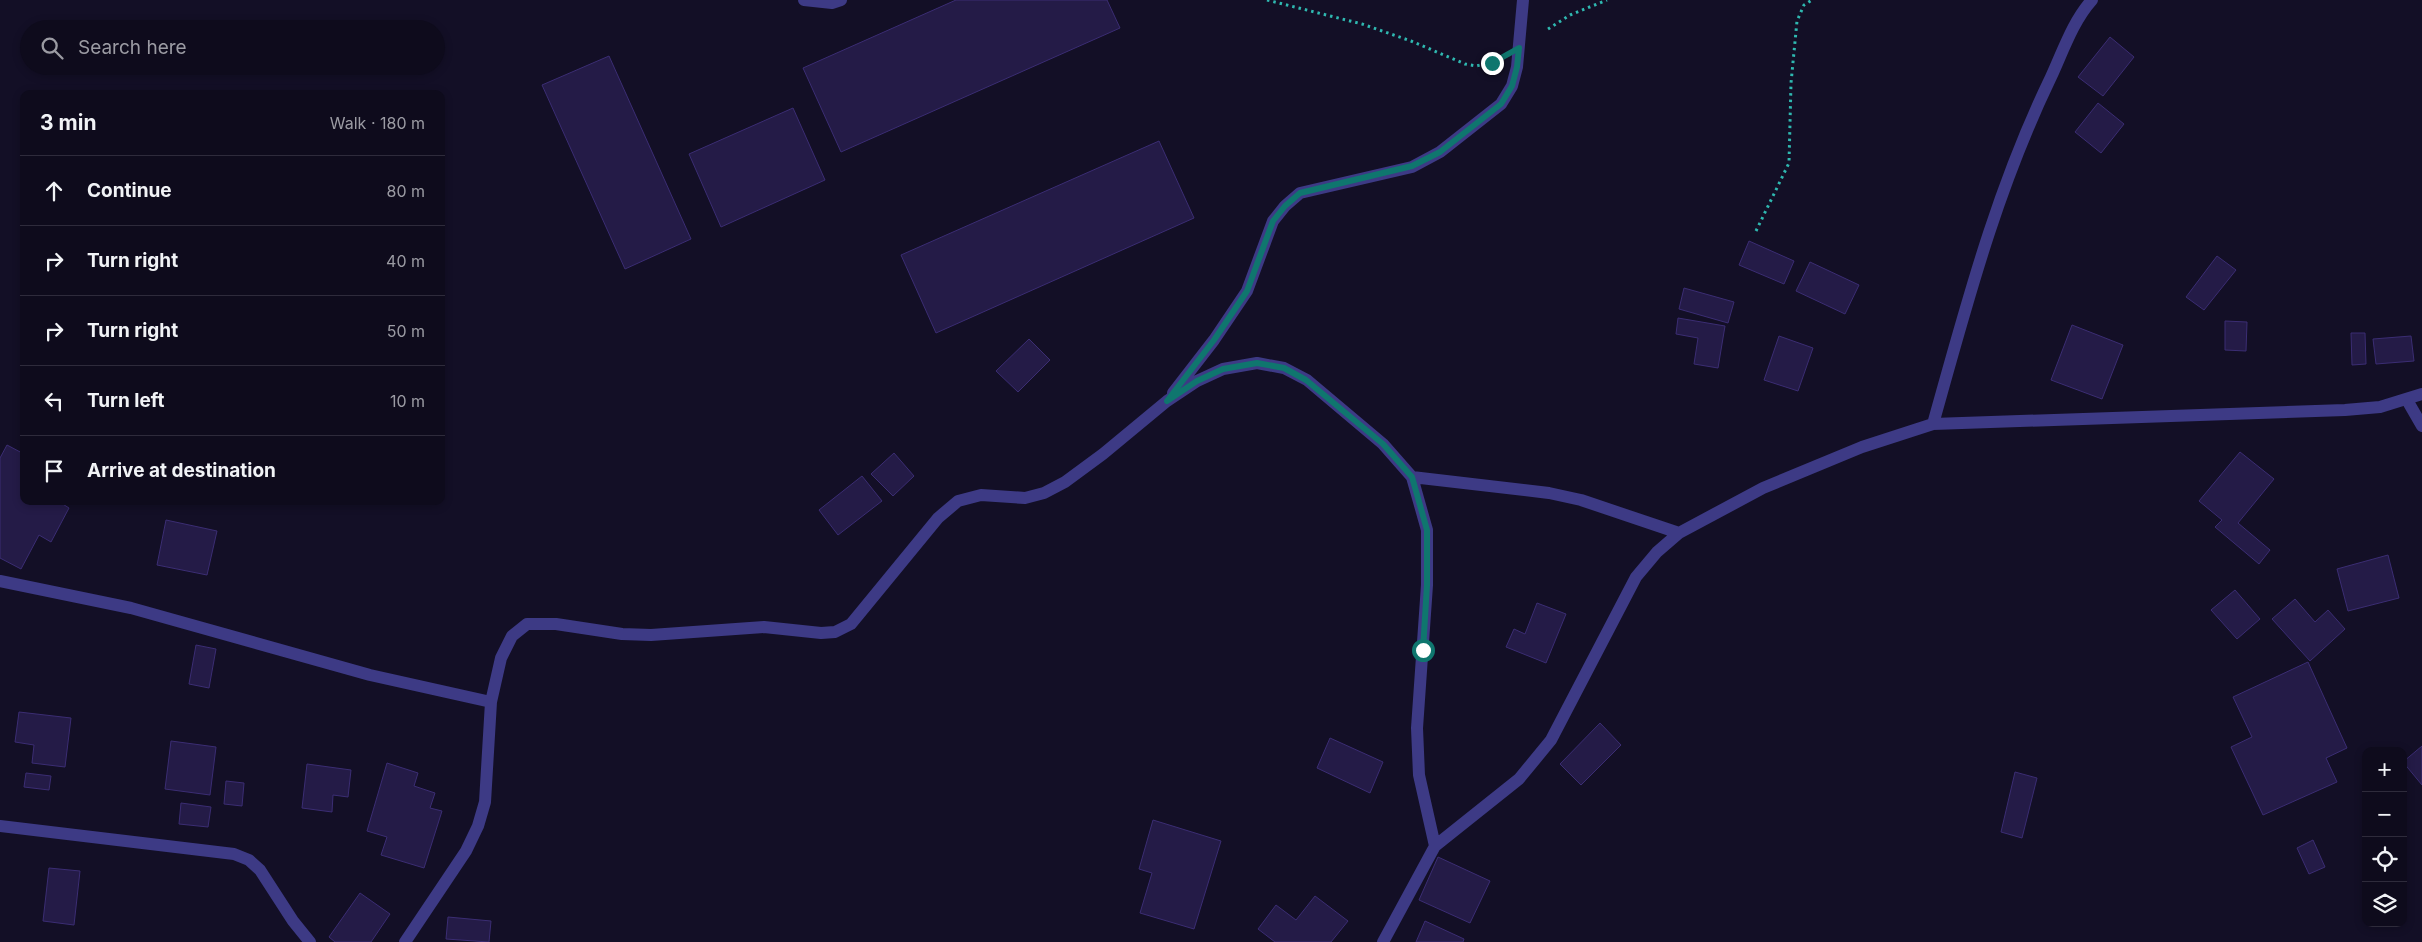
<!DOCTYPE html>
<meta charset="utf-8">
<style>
body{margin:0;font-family:Inter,sans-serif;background:#171425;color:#f1f3f6}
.controls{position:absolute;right:15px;bottom:15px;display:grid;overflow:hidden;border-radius:10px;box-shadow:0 2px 8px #0003}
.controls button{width:45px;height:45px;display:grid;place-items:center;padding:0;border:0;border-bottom:1px solid #2e2b3b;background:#0e0b1c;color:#f1f3f6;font:25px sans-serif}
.stop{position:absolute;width:15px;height:15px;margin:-11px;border:4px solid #0f766e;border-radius:50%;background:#fff}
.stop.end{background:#0f766e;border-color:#fff;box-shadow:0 1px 5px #0008}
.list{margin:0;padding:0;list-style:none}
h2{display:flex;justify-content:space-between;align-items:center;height:65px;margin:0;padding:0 20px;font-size:21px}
h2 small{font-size:16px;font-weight:400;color:#9b9ba3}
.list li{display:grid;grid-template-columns:32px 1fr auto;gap:15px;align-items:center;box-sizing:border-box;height:70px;padding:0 20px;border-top:1px solid #2e2b3b}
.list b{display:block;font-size:19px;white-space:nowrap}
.list em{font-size:16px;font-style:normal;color:#9b9ba3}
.icon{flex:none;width:28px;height:28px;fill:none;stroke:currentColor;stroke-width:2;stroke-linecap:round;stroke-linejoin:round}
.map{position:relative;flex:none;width:2422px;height:942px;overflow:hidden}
.search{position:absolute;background:#0e0b1c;box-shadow:0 2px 8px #0003;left:20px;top:20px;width:425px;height:55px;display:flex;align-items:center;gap:12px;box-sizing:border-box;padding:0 18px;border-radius:28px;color:#9b9ba3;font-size:19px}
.panel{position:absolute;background:#0e0b1c;box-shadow:0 2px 8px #0003;left:20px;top:90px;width:425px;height:415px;border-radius:10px}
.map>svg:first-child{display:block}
.building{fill:#241b47;stroke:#3b2d73}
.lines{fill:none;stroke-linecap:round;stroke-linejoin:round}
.path{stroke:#2fb8b0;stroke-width:3;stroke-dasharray:2.5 4;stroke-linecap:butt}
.service{stroke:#3d3a85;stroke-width:12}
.minor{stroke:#3d3a85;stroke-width:12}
.route{stroke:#0f766e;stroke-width:6}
</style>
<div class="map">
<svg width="2422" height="942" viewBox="0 0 2422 942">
<rect width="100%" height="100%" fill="#130f26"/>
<path class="building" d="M956 0H1107L1120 28 841 152 803 68Z
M2110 37 2134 57 2103 96 2078 77Z
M609 56 691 239 625 269 542 85Z
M2098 103 2124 124 2101 153 2075 132Z
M793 108 825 180 721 227 689 154Z
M1159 141 1194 218 936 333 901 255Z
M1749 241 1794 261 1784 284 1739 265Z
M2217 256 2236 270 2204 310 2186 297Z
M1810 262 1859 285 1845 314 1796 291Z
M1684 288 1734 302 1728 323 1679 309Z
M1678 318 1725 326 1718 368 1694 364 1698 338 1676 334Z
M2225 321 2247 322 2246 351 2225 350Z
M2072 325 2123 345 2102 399 2051 380Z
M2351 333H2365L2366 364 2352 365Z
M1779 336 1813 348 1798 391 1764 380Z
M2411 336 2414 361 2376 364 2373 339Z
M1029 339 1050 360 1018 392 996 371Z
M7 445 24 454V501H58L69 508 51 542 39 535 21 569 0 558V458Z
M2240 452 2274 479 2238 523 2270 550 2259 564 2215 527 2222 520 2199 501Z
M894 453 914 476 893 496 871 474Z
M862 476 882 501 838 535 819 510Z
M166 520 217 531 207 575 157 565Z
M2388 555 2399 598 2348 611 2337 569Z
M2235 590 2260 619 2237 639 2211 610Z
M2295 599 2315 622 2328 610 2345 629 2310 661 2272 619Z
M1537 603 1566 614 1546 663 1506 647 1514 629 1525 634Z
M196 645 216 649 209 688 189 684Z
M2308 662 2347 748 2326 758 2337 782 2263 815 2231 747 2252 737 2233 697Z
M19 712 71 718 65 767 32 763 34 745 15 742Z
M1600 723 1621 745 1581 785 1560 764Z
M1330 738 1383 762 1370 793 1317 768Z
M171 741 216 747 210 795 165 789Z
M2422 746V785L2403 762Z
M387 763 418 773 414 786 435 793 430 808 442 811 424 868 381 855 387 837 367 831Z
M307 764 351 770 348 797 333 795 332 812 302 808Z
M2015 772 2037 778 2022 838 2001 832Z
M26 773 51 776 49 790 24 787Z
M226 781 244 783 242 806 224 804Z
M181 803 211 807 208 827 179 824Z
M1153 820 1221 841 1194 929 1140 913 1152 873 1139 869Z
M2313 840 2325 867 2309 874 2297 848Z
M1438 857 1490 881 1470 923 1419 900Z
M49 868 80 871 74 925 43 921Z
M360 893 390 914 371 942H335L329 937Z
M1315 896 1348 921 1331 942H1275L1258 929 1276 905 1296 920Z
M448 917 491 921 489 942 446 939Z
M1425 921 1464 939 1463 942H1416Z"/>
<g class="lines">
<path class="path" d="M1267 0 1362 24 1411 41 1465 64 1476 66 1488 63
M1548 29 1570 15 1607 0
M1756 231 1789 163 1791 83 1797 21 1804 5 1812 0"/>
<path class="service" d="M804 0 832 3 841 0"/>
<path class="minor" d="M1173 393 1214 340 1247 291 1273 221 1285 206 1300 193 1412 167 1440 152 1501 104 1512 86 1517 67 1523 0
M2407 400 2422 426
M1933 424C1967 303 1996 191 2051 77 2063 51 2073 21 2092 0
M1412 477 1549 493 1581 500 1679 533
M0 581 131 608 370 675 491 702
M0 826 234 854 249 860 260 870 293 921 310 942
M405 942 466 851 478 826 485 802 491 702 501 658 512 636 527 624H556L622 634 651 635 764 627 821 633 835 632 851 624 938 518 958 501 981 495 1025 498 1044 493 1065 482 1103 454 1167 401 1197 381 1223 369 1257 363 1284 368 1307 380 1383 444 1412 477 1427 530V585L1417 728 1419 775 1435 846
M1383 942 1435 846 1519 779 1551 740 1636 577 1657 552 1679 533 1763 488 1862 447 1933 424 2345 410 2380 407 2422 394"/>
</g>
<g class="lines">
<path class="route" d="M1423 650 1427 585V530L1412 477 1383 444 1306 380 1284 368 1257 363 1223 369 1197 381 1167 401 1214 340 1247 291 1273 221 1285 206 1300 193 1412 166 1440 152 1501 104 1512 86 1517 67 1519 48 1492 63"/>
</g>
</svg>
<div class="controls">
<button>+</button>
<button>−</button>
<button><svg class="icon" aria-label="locate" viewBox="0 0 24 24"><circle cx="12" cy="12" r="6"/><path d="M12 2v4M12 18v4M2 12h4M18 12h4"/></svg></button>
<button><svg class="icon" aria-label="layers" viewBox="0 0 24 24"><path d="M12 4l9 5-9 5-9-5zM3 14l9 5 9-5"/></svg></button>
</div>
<div class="stop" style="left:1423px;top:650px"></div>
<div class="stop end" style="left:1492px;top:63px"></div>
<div class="search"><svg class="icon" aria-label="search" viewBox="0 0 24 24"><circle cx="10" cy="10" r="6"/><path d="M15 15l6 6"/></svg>Search here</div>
<section class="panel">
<h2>3 min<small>Walk · 180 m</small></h2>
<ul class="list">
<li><svg class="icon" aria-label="ahead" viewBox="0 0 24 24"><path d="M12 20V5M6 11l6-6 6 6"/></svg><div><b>Continue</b></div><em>80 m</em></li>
<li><svg class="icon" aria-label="right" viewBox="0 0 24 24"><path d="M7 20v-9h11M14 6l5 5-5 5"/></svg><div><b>Turn right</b></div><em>40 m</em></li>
<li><svg class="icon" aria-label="right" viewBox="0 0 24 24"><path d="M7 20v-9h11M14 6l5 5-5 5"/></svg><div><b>Turn right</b></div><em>50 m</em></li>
<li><svg class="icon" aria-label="left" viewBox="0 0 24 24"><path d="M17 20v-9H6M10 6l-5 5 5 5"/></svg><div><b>Turn left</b></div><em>10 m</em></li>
<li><svg class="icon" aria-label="arrive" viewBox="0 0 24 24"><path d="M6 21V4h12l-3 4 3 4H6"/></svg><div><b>Arrive at destination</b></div></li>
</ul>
</section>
</div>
